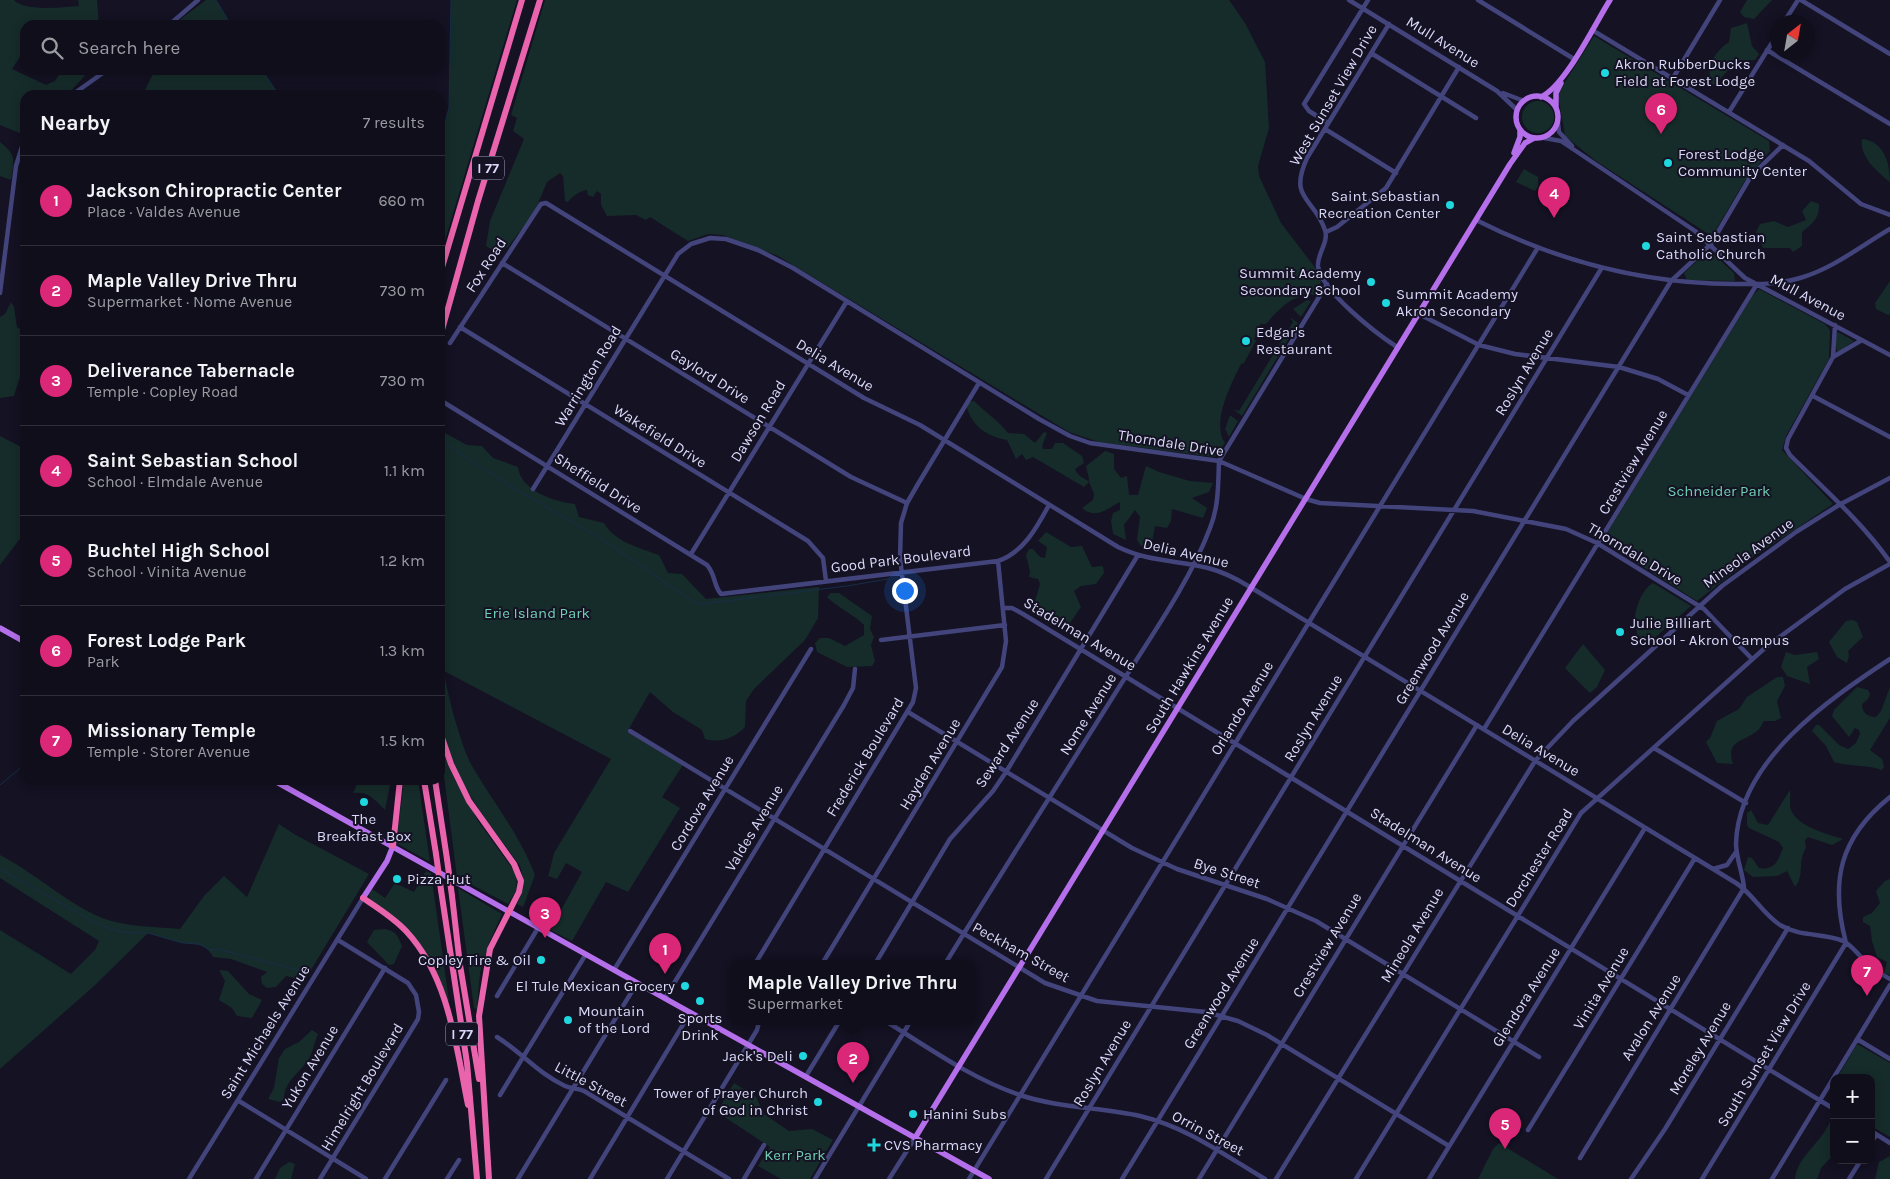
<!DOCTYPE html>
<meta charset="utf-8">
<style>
body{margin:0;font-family:Karla,sans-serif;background:#1d1c27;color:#f1f3f6}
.controls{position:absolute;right:15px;bottom:15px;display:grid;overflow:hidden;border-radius:10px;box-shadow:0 2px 12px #0003}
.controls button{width:45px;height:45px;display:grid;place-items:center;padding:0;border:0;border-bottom:1px solid #2f2e39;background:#0f0e1a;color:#f1f3f6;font:25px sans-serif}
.compass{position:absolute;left:1770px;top:15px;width:45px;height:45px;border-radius:50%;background:#0f0e1a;box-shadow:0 2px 12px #0003;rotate:31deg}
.you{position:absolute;left:904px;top:590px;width:18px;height:18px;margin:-12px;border:4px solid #fff;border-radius:50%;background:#1a73e8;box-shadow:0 0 0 8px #1a73e833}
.badge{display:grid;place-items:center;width:32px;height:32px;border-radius:50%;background:#db2777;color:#fff;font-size:16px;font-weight:700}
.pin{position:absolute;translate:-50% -41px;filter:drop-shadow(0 1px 2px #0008)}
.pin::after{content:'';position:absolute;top:26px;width:18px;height:15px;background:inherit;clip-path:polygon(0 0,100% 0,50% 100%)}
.popup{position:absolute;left:730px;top:960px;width:245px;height:65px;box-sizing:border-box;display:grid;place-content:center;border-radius:10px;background:#0f0e1a;filter:drop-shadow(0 1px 4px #0005);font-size:16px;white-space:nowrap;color:#9b9ca2}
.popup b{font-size:19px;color:#f1f3f6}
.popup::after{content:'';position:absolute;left:50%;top:100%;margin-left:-10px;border:10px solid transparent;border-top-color:#0f0e1a}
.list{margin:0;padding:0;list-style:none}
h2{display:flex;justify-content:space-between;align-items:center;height:65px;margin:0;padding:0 20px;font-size:21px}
h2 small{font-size:16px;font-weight:400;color:#9b9ca2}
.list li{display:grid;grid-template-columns:32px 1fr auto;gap:15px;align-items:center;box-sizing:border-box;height:90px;padding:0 20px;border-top:1px solid #2f2e39}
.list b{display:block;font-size:19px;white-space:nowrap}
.list p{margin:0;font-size:16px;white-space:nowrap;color:#9b9ca2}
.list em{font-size:16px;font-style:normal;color:#9b9ca2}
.icon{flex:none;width:28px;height:28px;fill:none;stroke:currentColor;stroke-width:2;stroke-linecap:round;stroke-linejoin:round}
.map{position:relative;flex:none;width:1890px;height:1179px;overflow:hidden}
.search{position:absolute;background:#0f0e1a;box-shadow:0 2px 12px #0003;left:20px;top:20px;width:425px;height:55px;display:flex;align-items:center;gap:12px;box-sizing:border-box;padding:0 18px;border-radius:15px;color:#9b9ca2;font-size:19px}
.panel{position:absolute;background:#0f0e1a;box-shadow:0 2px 12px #0003;left:20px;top:90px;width:425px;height:695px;border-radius:15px}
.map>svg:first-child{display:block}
.green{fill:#162c2a}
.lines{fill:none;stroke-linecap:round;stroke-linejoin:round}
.stream{stroke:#172d48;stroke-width:1}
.minor{stroke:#43447c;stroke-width:4.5}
.major{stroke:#b56feb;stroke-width:5.5}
.highway{stroke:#e964ac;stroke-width:6}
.highway-bridge{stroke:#e964ac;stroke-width:6}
.poi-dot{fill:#1fd8df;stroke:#141223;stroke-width:2}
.labels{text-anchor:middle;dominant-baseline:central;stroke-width:4;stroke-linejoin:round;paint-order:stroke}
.shield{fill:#141223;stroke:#9f9dba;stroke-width:1}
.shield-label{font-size:14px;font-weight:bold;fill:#dbd9fa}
.street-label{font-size:15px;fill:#dbd9fa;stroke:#141223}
.poi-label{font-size:15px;fill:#dbd9fa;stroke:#141223;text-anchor:start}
.park-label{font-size:15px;fill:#6fd0b2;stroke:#141223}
</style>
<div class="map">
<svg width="1890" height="1179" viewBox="0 0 1890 1179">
<rect width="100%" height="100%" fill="#141223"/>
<path class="green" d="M0 0H14C25 12 64 7 79 6L78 0H97L99 25H48L36 20 33 25H25V49L12 69 46 85 55 81 62 70H90L67 95H25V131L22 134 0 125Z
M206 0H216L231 25H173Z
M451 0H517L440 257V141L449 108Z
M545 0H1229L1245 23 1265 62 1269 128 1258 166 1259 176 1281 223 1323 278 1314 295C1294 293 1278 310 1266 324H1260L1254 339 1256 341 1244 363 1241 364C1231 384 1211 423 1225 443L1217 455 1214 457 1099 442 1069 432 778 256 723 235 708 234 688 241 650 217 646 220 636 215 607 216 601 205V194L597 191 593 197 588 195 587 190C578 192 574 195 568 202L565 201 563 176 560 173 547 182 535 211 508 247C500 252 494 252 486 246L490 221 524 139 513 131 517 118 511 115Z
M1747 0H1772L1754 19 1744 17 1740 12Z
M1747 23 1752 46 1759 54 1755 60 1737 61 1714 85 1710 84C1708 65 1713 53 1729 42L1731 28Z
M1594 36 1769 141 1770 151 1744 182 1714 233 1710 235 1596 161 1565 136 1558 95 1560 90Z
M155 70H262L279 95H145L143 94Z
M1522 117a16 16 0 1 1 32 0a16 16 0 1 1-32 0Z
M1862 139C1884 141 1890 163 1890 182 1877 172 1859 156 1862 139Z
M0 142C17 156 14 159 11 180L0 176Z
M1524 169 1538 177V187L1535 191 1516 182Z
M1811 201 1819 204C1820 218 1812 224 1802 232V246L1793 252 1790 248H1763L1756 232 1760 224 1774 221 1788 227 1806 220 1802 211Z
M1709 250 1734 273 1735 281 1687 280 1684 273Z
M1890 281V314L1888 315 1876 309 1875 303Z
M1759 289 1825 324 1830 330 1829 359 1786 436 1782 450 1833 504 1752 558 1697 601 1602 541 1753 295Z
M1307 300 1311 301 1301 317 1293 309Z
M11 302 14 307 17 327 25 332V361L14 396 0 398V317L5 314Z
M1290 317 1298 323 1242 416 1233 409 1239 411 1293 322Z
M1838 332 1854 341 1837 353 1835 337Z
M974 401C985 412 999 421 1008 433L1024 434 1035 443 1044 432 1047 433 1042 446 1043 449H1052L1055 443H1063L1082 456 1084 463 1075 469C1078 477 1085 478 1089 482V479L1086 466 1105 451 1114 454V469L1121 478 1127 476 1129 495H1138L1146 466 1159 472 1190 481 1213 483 1209 492 1192 498 1207 508 1203 518 1172 509 1171 521 1167 528 1155 526 1151 547 1141 546 1137 540 1140 517 1135 510 1124 525 1126 540 1113 534 1111 521 1113 513 1120 510V502C1106 509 1096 520 1082 508L1093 500 1094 494 1089 482 1084 487 1033 457 1026 460 1022 454 1016 459 1007 440C988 437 972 426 967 408L969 402Z
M1230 415 1238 421 1229 437 1225 429Z
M443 432 467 445 482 446 493 458 518 467C520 490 554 502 575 504L579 517 604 523C615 542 640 548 659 555L668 573 682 574 706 599 819 587 818 618 805 640 754 689 746 701 745 727C733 739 721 743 705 739L702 730 673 712 650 692 627 732 683 765 662 797 680 808 628 892 606 882 572 941 550 930 582 872 566 863 557 879 548 876 549 873 554 853 611 759 444 671C447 694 461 746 472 766 493 802 520 835 535 875L523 907 517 904C523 890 525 881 520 866 487 820 445 772 440 713 439 699 440 684 440 670H444L440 660V433Z
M0 436 25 449V532L0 565Z
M1046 532 1071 547 1082 546 1092 567 1103 566 1104 573 1096 584 1081 586 1074 591 1081 607 1070 623H1057L1048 615 1041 617 1036 614 1034 605 1040 584 1038 579 1029 577 1030 571 1026 555 1029 549H1033L1040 557 1045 558 1047 547 1038 541Z
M1653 583 1691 606 1650 642 1637 635C1637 629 1634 620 1635 615 1637 604 1643 588 1653 583Z
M831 593H839L872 616 870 629 874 637 871 645 875 661 872 666 847 667 817 652 815 643 820 638H829L845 646 864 635V625C853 614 838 608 827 597Z
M1853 620 1857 622 1863 637 1848 651 1849 656 1847 663 1837 657 1829 642 1846 621Z
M1583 644 1605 670 1597 687 1590 693 1565 668Z
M1786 652 1795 655 1817 652 1819 659 1807 667 1810 684 1787 676 1781 667Z
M1777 677H1783L1785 686 1777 701 1781 718 1775 721H1764C1762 724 1760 729 1757 731 1744 742 1725 740 1733 764L1717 763 1706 742 1710 738 1717 721 1739 709 1747 697Z
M1857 687 1868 690 1870 694 1868 699 1862 704C1862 712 1867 717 1876 717L1881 711 1890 687V718L1870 750 1882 759 1884 767 1882 770C1866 764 1850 767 1834 762L1826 746 1812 731 1816 725H1819L1839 745 1848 749 1856 743 1860 734 1859 730 1855 728 1849 737 1832 716 1834 710Z
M440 745 454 778 478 821 517 875 516 891 508 904 457 877Z
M359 780H391L385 810C374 799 369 791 353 793Z
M404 780H418L430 862 396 843Z
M1790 790C1791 796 1789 805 1791 810 1798 827 1827 834 1843 839L1832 845 1808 837 1805 840 1806 848C1797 862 1805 875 1795 887L1787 871 1777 876 1753 877 1744 870 1748 857 1752 858 1759 868C1775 871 1778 860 1783 848L1779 842 1749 828 1747 825V813L1751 810 1758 823 1768 825Z
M279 824 294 834 369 874 309 973 295 978 286 976 276 987 267 988 262 984 261 977 267 972 231 959 213 957C206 943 196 945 183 943 171 941 160 936 148 933L94 986 0 1069V930L71 974 95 950 99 941 0 878V855C34 872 72 908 108 920 131 927 157 927 180 929L204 896 224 876 247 897Z
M426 871 431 873 449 1001H447C435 958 408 924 370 900L369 894 372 889 385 898 395 883 414 892Z
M1890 879V975L1884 973 1887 962 1877 957 1872 941 1870 926 1863 922V917L1872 913 1880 903 1876 891 1885 881Z
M458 888 502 914 489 943 480 973 477 1009 474 1008Z
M385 929C396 931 398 936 402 946L394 964 389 965 367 942 374 930Z
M219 970 228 971 249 994 262 1000 252 1018 237 1016 232 1008 219 1000 225 981Z
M312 1030 318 1034C315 1041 313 1050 310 1057 302 1072 284 1080 284 1099L280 1102 268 1099 274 1088 279 1058 285 1049 299 1042Z
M1857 1044 1890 1063V1137L1871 1126V1078H1837Z
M734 1083 756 1097 764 1114 789 1131 812 1129 833 1140 810 1179H781L758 1166 770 1147 717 1112Z
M1829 1114 1834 1115V1154L1821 1168 1817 1179H1795C1797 1155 1825 1141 1831 1118Z
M1499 1143 1558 1179H1478L1493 1149Z
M1890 1156V1179H1875L1879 1162Z
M289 1162 295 1164 291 1179H275L280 1168Z"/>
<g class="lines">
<path class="stream" d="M216 0 231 25
M262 70 279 95
M440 141 449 108 451 0
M440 440 510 486 597 536 694 602 701 604 847 586 888 579
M0 785 25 764
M0 869 100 925 121 932 148 933 183 943 200 944 210 950 217 949 309 973"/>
<path class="minor" d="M1349 0 1497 91 1517 110
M1478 0 1574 59
M1801 0 1890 54
M1784 22 1798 0
M1389 24 1307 158C1288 200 1314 197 1325 230 1329 242 1317 254 1318 266 1321 291 1377 334 1397 347
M169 25 198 0
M1592 30 1809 161 1861 204 1890 215
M1767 50 1890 124
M1371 53 1476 118
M1673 78 1720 0
M1503 93 1524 101
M72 95 107 70
M1729 112 1778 33
M1328 123 1309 111 1304 104 1368 0
M1558 123 1559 132 1572 146
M1325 129 1396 173
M1544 138 1561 141 1695 231 1745 278 1890 355
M1476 220C1559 262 1643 284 1736 284 1758 284 1778 285 1800 278 1832 269 1861 246 1890 229
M1326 232 1337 227 1386 188 1459 67
M502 263 851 477 907 503
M0 293 16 166 25 137
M1419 314 1479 345 1515 354 1619 367 1658 379 1688 395
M1835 325 1833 357 1788 439 1786 448 1790 455C1825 490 1862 522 1890 562
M460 327 808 541 823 558 826 581
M450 343 541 204 546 203 864 398 920 425 1118 547C1149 562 1177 560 1208 568 1224 572 1237 579 1250 587L1736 883C1753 894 1762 913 1780 925 1802 938 1823 932 1843 941 1852 945 1858 955 1865 961 1872 968 1881 974 1890 979
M1833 357 1862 340
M1813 396 1890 437
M440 400 707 565C716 575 713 585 721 594L998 561C1024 552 1037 527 1049 505
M533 489 678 254 691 244 710 238 726 239 758 250 793 268 1039 419 1070 436 1090 443 1219 461 1306 499 1320 503 1473 511 1566 529 1597 543 1704 609 1752 659
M691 554 847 301
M1003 608H1012L1023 614 1834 1109
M881 640 1005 625
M908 712 1132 848 1177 869 1267 899 1316 921 1539 1057
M1484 729 1757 284
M630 731 1045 983 1097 1001 1206 1012 1238 1021 1267 1035 1449 1146
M1654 748 1746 803
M1713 869 1727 865 1736 852
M755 964 913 702 916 688 900 558 901 523 907 503 918 484 979 383
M822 964 1002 667 1006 641 998 561
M875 964 950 839 993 791 1006 772 1138 555
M945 964C1001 873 1059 783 1116 692 1147 642 1190 582 1210 528 1219 506 1218 484 1219 461L1327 284
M614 970 811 649
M497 996 538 928
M665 998 844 705 853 688 855 669
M887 1022C929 1048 972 1079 1020 1095 1058 1108 1100 1107 1140 1116 1187 1127 1224 1155 1265 1179
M497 1037C521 1052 539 1074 565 1086 572 1089 578 1088 584 1091L729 1179
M1857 1039 1890 1059
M806 1076 839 1022
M500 1095 586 954
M239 1101 366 1179
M1528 1130 1695 858
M1871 1131 1890 1143
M1871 1143 1876 1135
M1580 1158 1744 888C1743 873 1736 859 1736 843 1739 760 1828 700 1890 659
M189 1179 363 898
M256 1179 385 968
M320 1179 404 1042 418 1019 419 1012 416 995 408 983 338 940
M385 1179 446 1080
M447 1179 459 1160
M518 1179 637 983
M590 1179 690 1013
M667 1179 757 1030 759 1022
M744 1179 764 1145
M815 1179 910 1022
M889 1179 915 1138
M969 1179 1537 249
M1046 1179 1601 269
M1122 1179 1671 281 1711 244 1751 176 1783 145
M1199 1179 1477 725
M1276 1179 1535 761 1573 721 1722 586 1796 532 1839 505 1890 478
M1356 1179 1581 813 1766 647 1845 589 1890 564
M1429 1179 1645 828
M1631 1179 1665 1129 1788 928
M1702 1179 1846 943C1830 882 1839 838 1890 797
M1772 1179 1890 985
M1849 1179 1861 1160"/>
<path class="major" d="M1516 117a21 21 0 1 1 42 0a21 21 0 1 1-42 0Z
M1541 97C1566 85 1594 25 1610 0
M1556 108V93L1561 83
M1514 153 1520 137V130
M0 628 25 642
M273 780 989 1179
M363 898 387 861 393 846
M915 1138 1510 164 1525 143 1534 138"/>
<path class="highway" d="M440 274 522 0
M440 337 478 201 540 0
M440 732 451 764 469 801 514 864 521 881 519 892 490 949 479 1016 489 1179
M424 780 436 854
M435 780 447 859
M393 846 400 780
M441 890 467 1063 477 1179
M452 896 460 965 479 1079
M363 898C378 908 394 918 406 931 449 977 456 1046 468 1105"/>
<path class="highway-bridge" d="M436 854 441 890
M447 859 452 896"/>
</g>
<g class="poi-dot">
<circle cx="1605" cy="73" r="5"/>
<circle cx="1668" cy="163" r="5"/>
<circle cx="1450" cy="205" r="5"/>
<circle cx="1646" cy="246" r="5"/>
<circle cx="1371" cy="282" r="5"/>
<circle cx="1386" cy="303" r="5"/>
<circle cx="1246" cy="341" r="5"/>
<circle cx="1620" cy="632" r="5"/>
<circle cx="364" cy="802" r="5"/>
<circle cx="397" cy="879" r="5"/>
<circle cx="541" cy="960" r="5"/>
<circle cx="685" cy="986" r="5"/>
<circle cx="700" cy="1001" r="5"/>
<circle cx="568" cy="1020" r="5"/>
<circle cx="803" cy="1056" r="5"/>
<circle cx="818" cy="1102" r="5"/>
<circle cx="913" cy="1114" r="5"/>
<path d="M871.5 1137.5h5v5h5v5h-5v5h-5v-5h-5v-5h5z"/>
</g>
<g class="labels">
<g class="shield">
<rect x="472" y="156.5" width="32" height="23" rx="4"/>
<rect x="446" y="1022.5" width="32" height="23" rx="4"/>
</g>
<g class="shield-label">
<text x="488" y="168">I 77</text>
<text x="462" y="1034">I 77</text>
</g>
<g class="street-label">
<text transform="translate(1443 42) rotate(32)">Mull Avenue</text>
<text transform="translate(1333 95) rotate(-60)">West Sunset View Drive</text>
<text transform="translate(486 265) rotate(-57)">Fox Road</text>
<text transform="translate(1808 297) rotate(28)">Mull Avenue</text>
<text transform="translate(835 365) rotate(31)">Delia Avenue</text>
<text transform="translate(1524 372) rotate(-59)">Roslyn Avenue</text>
<text transform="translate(588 376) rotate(-59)">Warrington Road</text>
<text transform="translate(710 376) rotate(32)">Gaylord Drive</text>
<text transform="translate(758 421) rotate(-59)">Dawson Road</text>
<text transform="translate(660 436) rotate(32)">Wakefield Drive</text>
<text transform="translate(1171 443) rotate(9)">Thorndale Drive</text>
<text transform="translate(1633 462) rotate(-59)">Crestview Avenue</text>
<text transform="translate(598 483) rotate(32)">Sheffield Drive</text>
<text transform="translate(1186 553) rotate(13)">Delia Avenue</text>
<text transform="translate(1748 553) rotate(-36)">Mineola Avenue</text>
<text transform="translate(1635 554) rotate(31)">Thorndale Drive</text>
<text transform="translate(901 559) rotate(-7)">Good Park Boulevard</text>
<text transform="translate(1080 634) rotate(31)">Stadelman Avenue</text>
<text transform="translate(1432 648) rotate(-59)">Greenwood Avenue</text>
<text transform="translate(1189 665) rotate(-59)">South Hawkins Avenue</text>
<text transform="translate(1242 708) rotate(-59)">Orlando Avenue</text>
<text transform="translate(1088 714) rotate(-58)">Nome Avenue</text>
<text transform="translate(1313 718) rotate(-59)">Roslyn Avenue</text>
<text transform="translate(1007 743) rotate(-57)">Seward Avenue</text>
<text transform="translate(1541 750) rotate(31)">Delia Avenue</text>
<text transform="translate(865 757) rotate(-59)">Frederick Boulevard</text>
<text transform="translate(930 764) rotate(-59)">Hayden Avenue</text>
<text transform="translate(702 803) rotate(-59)">Cordova Avenue</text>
<text transform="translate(754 828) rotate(-59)">Valdes Avenue</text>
<text transform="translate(1426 845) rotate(32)">Stadelman Avenue</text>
<text transform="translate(1539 858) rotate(-58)">Dorchester Road</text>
<text transform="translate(1227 873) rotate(18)">Bye Street</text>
<text transform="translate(1412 935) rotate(-59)">Mineola Avenue</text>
<text transform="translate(1327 945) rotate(-59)">Crestview Avenue</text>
<text transform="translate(1021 952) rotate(29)">Peckham Street</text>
<text transform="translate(1601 988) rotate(-59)">Vinita Avenue</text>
<text transform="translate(1221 993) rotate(-58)">Greenwood Avenue</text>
<text transform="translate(1526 997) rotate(-58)">Glendora Avenue</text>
<text transform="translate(1651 1017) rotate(-58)">Avalon Avenue</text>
<text transform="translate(265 1032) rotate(-58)">Saint Michaels Avenue</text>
<text transform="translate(1700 1048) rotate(-59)">Moreley Avenue</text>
<text transform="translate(1764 1054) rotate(-59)">South Sunset View Drive</text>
<text transform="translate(1102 1063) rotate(-59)">Roslyn Avenue</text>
<text transform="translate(310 1067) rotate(-59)">Yukon Avenue</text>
<text transform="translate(591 1084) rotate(28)">Little Street</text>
<text transform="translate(362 1087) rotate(-59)">Himelright Boulevard</text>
<text transform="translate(1208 1133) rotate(28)">Orrin Street</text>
</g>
<g class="poi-label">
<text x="1615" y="64">Akron RubberDucks<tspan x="1615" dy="17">Field at Forest Lodge</tspan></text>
<text x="1678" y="154">Forest Lodge<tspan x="1678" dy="17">Community Center</tspan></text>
<text x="1440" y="196" text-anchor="end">Saint Sebastian<tspan x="1440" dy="17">Recreation Center</tspan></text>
<text x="1656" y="237">Saint Sebastian<tspan x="1656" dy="17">Catholic Church</tspan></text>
<text x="1361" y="273" text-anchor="end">Summit Academy<tspan x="1361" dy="17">Secondary School</tspan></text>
<text x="1396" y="294">Summit Academy<tspan x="1396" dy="17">Akron Secondary</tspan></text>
<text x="1256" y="332">Edgar's<tspan x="1256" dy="17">Restaurant</tspan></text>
<text x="1630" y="623">Julie Billiart<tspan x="1630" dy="17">School - Akron Campus</tspan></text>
<text x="364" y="819" text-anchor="middle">The<tspan x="364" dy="17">Breakfast Box</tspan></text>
<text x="407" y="879">Pizza Hut</text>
<text x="531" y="960" text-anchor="end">Copley Tire &amp; Oil</text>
<text x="675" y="986" text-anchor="end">El Tule Mexican Grocery</text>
<text x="578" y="1011">Mountain<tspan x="578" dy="17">of the Lord</tspan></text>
<text x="700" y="1018" text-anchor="middle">Sports<tspan x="700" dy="17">Drink</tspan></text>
<text x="793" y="1056" text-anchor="end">Jack's Deli</text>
<text x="808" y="1093" text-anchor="end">Tower of Prayer Church<tspan x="808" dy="17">of God in Christ</tspan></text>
<text x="923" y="1114">Hanini Subs</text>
<text x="884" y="1145">CVS Pharmacy</text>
</g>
<g class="park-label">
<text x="1719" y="491">Schneider Park</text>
<text x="537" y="613">Erie Island Park</text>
<text x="795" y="1155">Kerr Park</text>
</g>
</g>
</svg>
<div class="controls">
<button>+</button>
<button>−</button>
</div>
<svg class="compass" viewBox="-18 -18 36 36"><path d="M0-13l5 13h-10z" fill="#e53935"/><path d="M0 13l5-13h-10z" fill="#9b9ca2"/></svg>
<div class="you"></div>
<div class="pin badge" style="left:665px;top:974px">1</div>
<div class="pin badge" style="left:853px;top:1083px">2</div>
<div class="popup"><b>Maple Valley Drive Thru</b>Supermarket</div>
<div class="pin badge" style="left:545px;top:938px">3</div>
<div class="pin badge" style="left:1554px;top:218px">4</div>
<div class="pin badge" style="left:1505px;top:1149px">5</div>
<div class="pin badge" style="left:1661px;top:134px">6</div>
<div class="pin badge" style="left:1867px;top:996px">7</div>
<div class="search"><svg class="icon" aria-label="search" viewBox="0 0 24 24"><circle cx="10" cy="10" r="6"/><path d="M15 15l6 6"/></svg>Search here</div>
<section class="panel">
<h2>Nearby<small>7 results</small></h2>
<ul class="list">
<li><span class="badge">1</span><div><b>Jackson Chiropractic Center</b><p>Place · Valdes Avenue</p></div><em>660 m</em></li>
<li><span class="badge">2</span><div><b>Maple Valley Drive Thru</b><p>Supermarket · Nome Avenue</p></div><em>730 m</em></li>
<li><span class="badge">3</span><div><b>Deliverance Tabernacle</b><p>Temple · Copley Road</p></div><em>730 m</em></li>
<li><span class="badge">4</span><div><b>Saint Sebastian School</b><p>School · Elmdale Avenue</p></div><em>1.1 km</em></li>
<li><span class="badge">5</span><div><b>Buchtel High School</b><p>School · Vinita Avenue</p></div><em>1.2 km</em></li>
<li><span class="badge">6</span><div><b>Forest Lodge Park</b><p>Park</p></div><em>1.3 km</em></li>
<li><span class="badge">7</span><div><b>Missionary Temple</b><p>Temple · Storer Avenue</p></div><em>1.5 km</em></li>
</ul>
</section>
</div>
